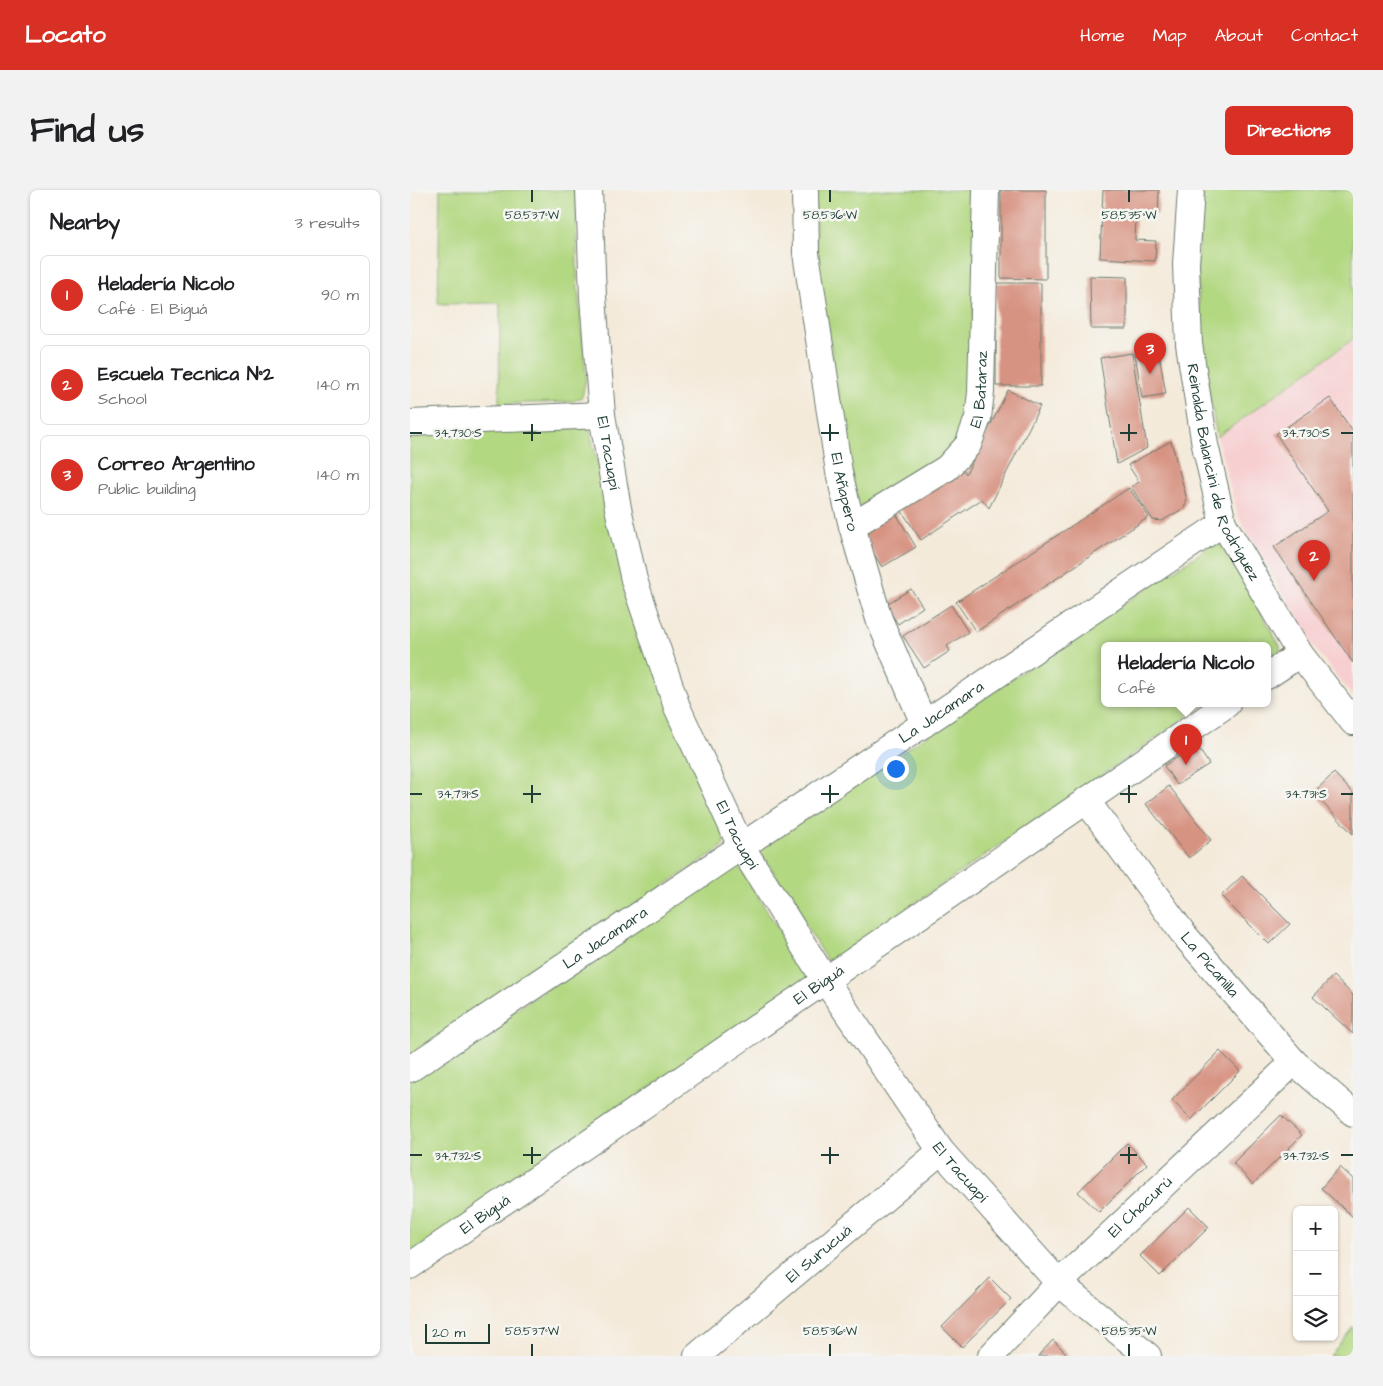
<!DOCTYPE html>
<meta charset="utf-8">
<style>
body{margin:0;font-family:"Architects Daughter",sans-serif;background:#f2f2f2;color:#202124}
.controls{position:absolute;right:15px;bottom:15px;display:grid;overflow:hidden;border-radius:8px;box-shadow:0 1px 4px #0004}
.controls button{width:45px;height:45px;display:grid;place-items:center;padding:0;border:0;border-bottom:1px solid #e0e0e0;background:#fff;color:#202124;font:25px sans-serif}
.scale{position:absolute;left:15px;bottom:12px;width:65px;box-sizing:border-box;padding-left:5px;border:2px solid #1f3d34;border-top:0;font-size:14px;line-height:18px;white-space:nowrap;color:#1f3d34;-webkit-text-stroke:4px #f6f6f2;paint-order:stroke}
.you{position:absolute;left:485px;top:578px;width:18px;height:18px;margin:-12px;border:4px solid #fff;border-radius:50%;background:#1a73e8;box-shadow:0 0 0 8px #1a73e833}
.badge{display:grid;place-items:center;width:32px;height:32px;border-radius:50%;background:#d93025;color:#fff;font-size:16px;font-weight:700}
.pin{position:absolute;translate:-50% -41px;filter:drop-shadow(0 1px 2px #0008)}
.pin::after{content:'';position:absolute;top:26px;width:18px;height:15px;background:inherit;clip-path:polygon(0 0,100% 0,50% 100%)}
.popup{position:absolute;left:691px;top:452px;width:170px;height:65px;box-sizing:border-box;display:grid;place-content:center;border-radius:8px;background:#fff;filter:drop-shadow(0 1px 4px #0005);font-size:16px;white-space:nowrap;color:#757577}
.popup b{font-size:19px;color:#202124}
.popup::after{content:'';position:absolute;left:50%;top:100%;margin-left:-10px;border:10px solid transparent;border-top-color:#fff}
.list{margin:0;padding:0;list-style:none}
h2{display:flex;justify-content:space-between;align-items:center;height:65px;margin:0;padding:0 20px;font-size:21px}
h2 small{font-size:16px;font-weight:400;color:#757577}
.list li{display:grid;grid-template-columns:32px 1fr auto;gap:15px;align-items:center;box-sizing:border-box;height:80px;margin:0 10px 10px;padding:0 10px;border:1px solid #e0e0e0;border-radius:8px}
.list b{display:block;font-size:19px;white-space:nowrap}
.list p{margin:0;font-size:16px;white-space:nowrap;color:#757577}
.list em{font-size:16px;font-style:normal;color:#757577}
.icon{flex:none;width:28px;height:28px;fill:none;stroke:currentColor;stroke-width:2;stroke-linecap:round;stroke-linejoin:round}
.map{position:relative;flex:none;width:943px;height:1166px;overflow:hidden;border-radius:8px}
header{display:flex;align-items:center;gap:30px;box-sizing:border-box;height:70px;padding:0 25px;background:#d93025;color:#fff}
header strong{font-size:24px}
nav{display:flex;gap:28px;margin-inline-start:auto;font-size:18px}
.intro{display:flex;align-items:center;justify-content:space-between;box-sizing:border-box;height:120px;padding:0 30px}
h1{margin:0;font-size:35px}
.button{padding:12px 22px;border-radius:8px;background:#d93025;color:#fff;font-size:18px;font-weight:700}
main{display:flex;gap:30px;padding:0 30px}
aside{flex:1;background:#fff;border-radius:8px;box-shadow:0 1px 4px #0004}
.map>svg:first-child{display:block}
.built{fill:#f7cfd1}
.green{fill:#b3d882;stroke:#698a5b}
.building{fill:#d79382}
.lines{fill:none;stroke-linecap:round;stroke-linejoin:round}
.minor-casing{stroke:#6a7a6e;stroke-width:28}
.minor{stroke:#fff;stroke-width:26}
.ticks{fill:none;stroke:#1f3d34;stroke-width:2}
.labels{text-anchor:middle;dominant-baseline:central;stroke-width:5;stroke-linejoin:round;paint-order:stroke}
.street-label{font-size:16px;fill:#1f3d34;stroke:#f6f6f2}
.ticks-label{font-size:12px;text-anchor:middle;fill:#1f3d34;stroke:#f6f6f2;stroke-width:5;stroke-linejoin:round;paint-order:stroke}
</style>
<header>
<strong>Locato</strong>
<nav><a>Home</a><a>Map</a><a>About</a><a>Contact</a></nav>
</header>
<div class="intro"><h1>Find us</h1><a class="button">Directions</a></div>
<main>
<aside>
<h2>Nearby<small>3 results</small></h2>
<ul class="list">
<li><span class="badge">1</span><div><b>Heladería Nicolo</b><p>Café · El Biguá</p></div><em>90 m</em></li>
<li><span class="badge">2</span><div><b>Escuela Tecnica N°2</b><p>School</p></div><em>140 m</em></li>
<li><span class="badge">3</span><div><b>Correo Argentino</b><p>Public building</p></div><em>140 m</em></li>
</ul>
</aside>
<div class="map">
<svg width="943" height="1166" viewBox="0 0 943 1166">
<rect width="100%" height="100%" fill="#f6f6f2"/>
<filter id="ink" filterUnits="userSpaceOnUse"><feTurbulence type="fractalNoise" baseFrequency=".02" numOctaves="2"/><feDisplacementMap in="SourceGraphic" scale="10" xChannelSelector="R" yChannelSelector="G"/><feConvolveMatrix kernelMatrix="1 2 1 2 8 2 1 2 1" color-interpolation-filters="sRGB"/></filter>
<filter id="wash" filterUnits="userSpaceOnUse"><feTurbulence type="fractalNoise" baseFrequency=".0096" numOctaves="4" result="noise"/><feDisplacementMap in="SourceGraphic" scale="20" xChannelSelector="R" yChannelSelector="G"/><feGaussianBlur stdDeviation="1.12" result="paint"/><feColorMatrix in="noise" values="0 0 0 0 0 0 0 0 0 0 0 0 0 0 0 0 0 1.4 0 .05"/><feComposite in="paint" operator="in"/></filter>
<g filter="url(#wash)">
<rect width="100%" height="100%" fill="#f4eada"/>
<path class="built" d="M943 149V507L903 456 828 326 807 247Z"/>
<path class="green" d="M30 0H166L167 88 176 188 172 207 161 212 89 214 90 113 28 114Z
M405 0H567L561 201 549 249 530 270 453 315H450L446 310 406 65Z
M794 0H943V149L807 247 791 155 787 77Z
M0 238H179L186 267 315 650 312 657 0 865Z
M808 351 811 354 870 456V463L857 471V456H695V514H796L419 772 417 771 349 658Z
M326 674 329 676 398 787 0 1064V890Z
M943 1137V1166H920Z"/>
<g id="blocks">
<path class="building" d="M591 0H636V89L591 88Z
M693 0H749L748 24 726 23 725 50 746 51 745 71 690 68Z
M680 86 717 87V139H681Z
M586 93H631V196H586Z
M748 159 756 204 732 208 725 163Z
M722 163 737 258 707 274 690 168Z
M598 200 630 216 579 318 572 309 511 350 489 317 551 276 556 284Z
M920 208 943 242V473L864 357 918 321 866 244Z
M761 251 777 310 774 318 752 331 743 330 721 297 729 292 718 275Z
M719 298 739 327 566 442 546 412Z
M485 322 506 357 472 377 451 342Z
M501 399 513 417 488 434 475 415Z
M541 415 558 442 537 456 540 461 514 478 493 446Z
M786 555 799 574 767 595 754 576Z
M924 583 943 603V644L903 603Z
M759 596 801 650 779 668 736 614Z
M832 686 880 734 859 754 811 706Z
M923 786 943 805V844L903 807Z
M810 861 830 881 781 930 762 910Z
M871 925 892 945 843 994 823 973Z
M717 953 737 974 689 1022 668 1002Z
M930 977 943 989V1027L911 998Z
M779 1017 799 1037 750 1086 730 1066Z
M580 1088 601 1109 552 1157 532 1137Z
M643 1150 659 1166H628Z"/>
</g>
</g>
<g filter="url(#ink)">
<use href="#blocks" fill-opacity="0" stroke="#6a7a6e" stroke-width="1"/>
<g class="lines">
<g class="minor-casing">
<g id="minor">
<path id="s1" d="M179 0 183 107 192 225 208 318 224 390 267 517 331 656 415 790 531 961 649 1093 738 1166"/>
<path id="s2" d="M395 0 396 63 429 282 442 336 469 429 514 534"/>
<path id="s3" d="M781 0 776 74 779 154 795 255 813 333 890 464 943 532"/>
<path d="M0 233 192 225"/>
<path id="s4" d="M442 336 537 278 558 255 568 228 571 202 576 0"/>
<path d="M857 486 890 464"/>
<path id="s5" d="M676 610 775 746 884 872 943 923"/>
<path id="s6" d="M0 879 813 333"/>
<path id="s7" d="M0 1076 817 514"/>
<path id="s8" d="M287 1166 531 961"/>
<path id="s9" d="M581 1166 649 1093 884 872"/>
</g>
</g>
<use href="#minor" class="minor"/>
</g>
</g>
<path class="ticks" d="M122 0V12M420 0V12M719 0V12M122 234V251M420 234V251M719 234V251M0 243H12M113 243H131M411 243H429M710 243H727M931 243H943M122 595V613M420 595V613M719 595V613M0 604H12M113 604H131M411 604H429M710 604H727M931 604H943M122 957V974M420 957V974M719 957V974M0 965H12M113 965H131M411 965H429M710 965H727M931 965H943M122 1154V1166M420 1154V1166M719 1154V1166"/>
<g class="labels">
<g class="street-label">
<text stroke="none"><textPath href="#s4" startOffset="200">El Bataraz</textPath></text>
<text stroke="none"><textPath href="#s1" startOffset="264">El Tacuapí</textPath></text>
<text stroke="none"><textPath href="#s3" startOffset="288">Reinalda Balancini de Rodríguez</textPath></text>
<text stroke="none"><textPath href="#s2" startOffset="305">El Añapero</textPath></text>
<text stroke="none"><textPath href="#s6" startOffset="640">La Jacamara</textPath></text>
<text stroke="none"><textPath href="#s1" startOffset="669">El Tacuapí</textPath></text>
<text stroke="none"><textPath href="#s6" startOffset="235">La Jacamara</textPath></text>
<text stroke="none"><textPath href="#s5" startOffset="206">La Picanilla</textPath></text>
<text stroke="none"><textPath href="#s7" startOffset="496">El Biguá</textPath></text>
<text stroke="none"><textPath href="#s1" startOffset="1074">El Tacuapí</textPath></text>
<text stroke="none"><textPath href="#s9" startOffset="211">El Chacurú</textPath></text>
<text stroke="none"><textPath href="#s7" startOffset="91">El Biguá</textPath></text>
<text stroke="none"><textPath href="#s8" startOffset="159">El Surucuá</textPath></text>
</g>
</g>
<g class="ticks-label">
<text x="122" y="29">58.537°W</text>
<text x="420" y="29">58.536°W</text>
<text x="719" y="29">58.535°W</text>
<text x="48" y="247">34.730°S</text>
<text x="896" y="247">34.730°S</text>
<text x="48" y="608">34.731°S</text>
<text x="896" y="608">34.731°S</text>
<text x="48" y="970">34.732°S</text>
<text x="896" y="970">34.732°S</text>
<text x="122" y="1145">58.537°W</text>
<text x="420" y="1145">58.536°W</text>
<text x="719" y="1145">58.535°W</text>
</g>
</svg>
<div class="controls">
<button>+</button>
<button>−</button>
<button><svg class="icon" aria-label="layers" viewBox="0 0 24 24"><path d="M12 4l9 5-9 5-9-5zM3 14l9 5 9-5"/></svg></button>
</div>
<div class="scale">20 m</div>
<div class="you"></div>
<div class="pin badge" style="left:776px;top:575px">1</div>
<div class="popup"><b>Heladería Nicolo</b>Café</div>
<div class="pin badge" style="left:904px;top:391px">2</div>
<div class="pin badge" style="left:740px;top:184px">3</div>
</div>
</main>
